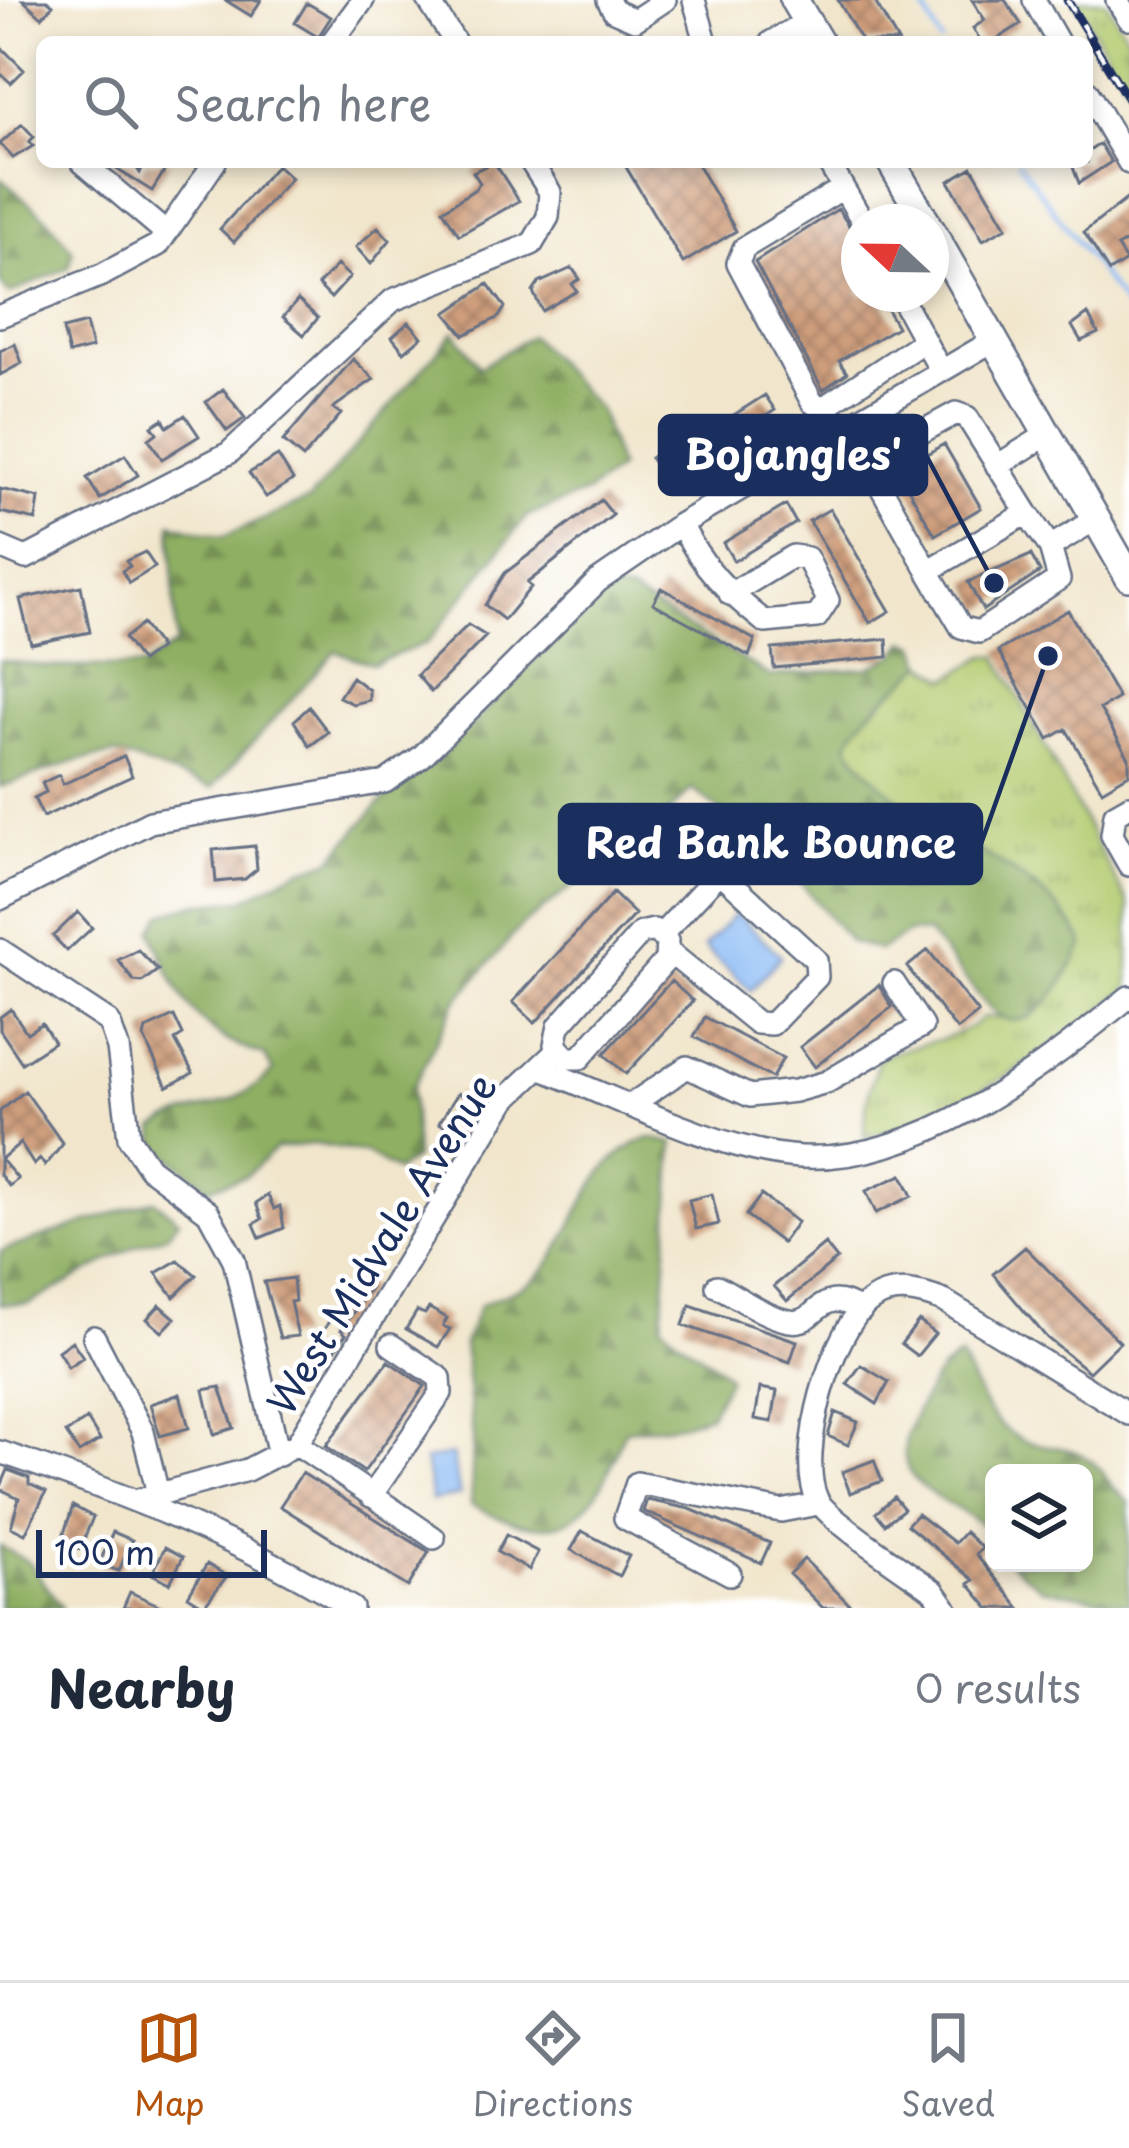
<!DOCTYPE html>
<style>
body{margin:0;font-family:"Playpen Sans",sans-serif;background:#f2f2f3;color:#1f2937}
.controls{position:absolute;right:36px;bottom:36px;display:grid;overflow:hidden;border-radius:18px;box-shadow:0 6px 18px #0003}
.controls button{width:108px;height:108px;display:grid;place-items:center;padding:0;border:0;border-bottom:3px solid #e0e1e3;background:#fff;color:#1f2937;font:60px sans-serif}
.compass{position:absolute;left:841px;top:204px;width:108px;height:108px;border-radius:50%;background:#fff;box-shadow:0 6px 18px #0003;rotate:292deg}
.scale{position:absolute;left:36px;bottom:30px;width:231px;box-sizing:border-box;padding-left:12px;border:6px solid #1b2f5e;border-top:0;font-size:33px;line-height:42px;white-space:nowrap;color:#1b2f5e;-webkit-text-stroke:9px #fff;paint-order:stroke}
.list{margin:0;padding:0;list-style:none}
h2{display:flex;justify-content:space-between;align-items:center;height:156px;margin:0;padding:0 48px;font-size:51px}
h2 small{font-size:39px;font-weight:400;color:#747a83}
.icon{flex:none;width:66px;height:66px;fill:none;stroke:currentColor;stroke-width:2;stroke-linecap:round;stroke-linejoin:round}
.map{position:relative;flex:none;width:1129px;height:1608px;overflow:hidden}
.search{position:absolute;background:#fff;box-shadow:0 6px 18px #0003;left:36px;right:36px;top:36px;height:132px;display:flex;align-items:center;gap:30px;box-sizing:border-box;padding:0 42px;border-radius:18px;color:#747a83;font-size:45px}
.sheet{height:372px;background:#fff}
nav{display:flex;justify-content:space-around;align-items:center;box-sizing:border-box;height:168px;border-top:3px solid #e0e1e3;background:#fff;font-size:33px;color:#747a83}
nav a{display:grid;justify-items:center;gap:6px}
nav .on{color:#b45309}
.map>svg:first-child{display:block}
.grass{fill:url(#grass-tufts);stroke:#687d67;stroke-width:3}
.forest{fill:url(#forest-firs);stroke:#556f60;stroke-width:3}
.water{fill:#88b9f4;stroke:#5274a9;stroke-width:3}
.lines{fill:none;stroke-linecap:round;stroke-linejoin:round}
.stream{stroke:#88b9f4;stroke-width:4.5}
.building{fill:url(#building-cross-hatch)}
.minor-casing{stroke:#666f84;stroke-width:26}
.major-casing{stroke:#666f84;stroke-width:32}
.minor{stroke:#fff;stroke-width:21}
.major{stroke:#fff;stroke-width:27}
.rail-casing{stroke:#1b2f5e;stroke-width:9}
.rail{stroke:#fff;stroke-width:4.5;stroke-dasharray:14;stroke-linecap:butt}
.labels{text-anchor:middle;dominant-baseline:central;stroke-width:9;stroke-linejoin:round;paint-order:stroke}
.street-label{font-size:39px;fill:#1b2f5e;stroke:#fff}
.leader{fill:none;stroke:#1b2f5e;stroke-width:4.5}
.callout-dot{fill:#1b2f5e;stroke:#fff;stroke-width:4.5}
.callout{fill:#1b2f5e;stroke:#1b2f5e;stroke-width:4.5}
.callout-label{font-size:42px;text-anchor:middle;font-weight:bold;fill:#fff}
</style>
<div class="map">
<svg width="1129" height="1608" viewBox="0 0 1129 1608">
<defs>
<pattern id="grass-tufts" width="24" height="20" patternUnits="userSpaceOnUse" patternTransform="scale(3)"><rect width="24" height="20" fill="#b4cb70"/><path d="M3 7l-1-3M5 7V3M7 7l1-3M15 17l-1-3M17 17v-4M19 17l1-3" fill="none" stroke="#92a55f"/></pattern>
<pattern id="forest-firs" width="22" height="20" patternUnits="userSpaceOnUse" patternTransform="scale(3)"><rect width="22" height="20" fill="#8faf62"/><path d="M5 1l3.5 6h-7zM16 11l3.5 6h-7z" fill="#748f54"/></pattern>
<pattern id="building-cross-hatch" width="8" height="8" patternUnits="userSpaceOnUse" patternTransform="scale(3)"><rect width="8" height="8" fill="#cf9e7c"/><path d="M0 0l8 8M0 8l8-8" fill="none" stroke="#a78169"/></pattern>
</defs>
<rect width="100%" height="100%" fill="#fff"/>
<filter id="ink" filterUnits="userSpaceOnUse"><feTurbulence type="fractalNoise" baseFrequency=".00833" numOctaves="2"/><feDisplacementMap in="SourceGraphic" scale="24" xChannelSelector="R" yChannelSelector="G"/><feConvolveMatrix kernelMatrix="1 2 1 2 8 2 1 2 1" color-interpolation-filters="sRGB"/></filter>
<filter id="wash" filterUnits="userSpaceOnUse"><feTurbulence type="fractalNoise" baseFrequency=".004" numOctaves="4" result="noise"/><feDisplacementMap in="SourceGraphic" scale="48" xChannelSelector="R" yChannelSelector="G"/><feGaussianBlur stdDeviation="2.7" result="paint"/><feColorMatrix in="noise" values="0 0 0 0 0 0 0 0 0 0 0 0 0 0 0 0 0 1.4 0 .05"/><feComposite in="paint" operator="in"/></filter>
<g filter="url(#wash)">
<rect width="100%" height="100%" fill="#f1e6cc"/>
<path class="grass" d="M1075 0H1105L1129 39V89Z
M985 656H997L1129 905V988C1059 1045 953 1120 864 1137L867 1099 879 1058C914 1043 957 1041 984 1017L1016 1019 1083 944C1041 856 902 835 847 743 861 711 899 690 924 663L947 679Z"/>
<path class="forest" d="M0 178 47 218 73 251 69 267 9 294 0 283Z
M454 332 480 367 531 336 600 411 619 469 586 493 527 516 427 643 372 664 335 651 212 788 116 754 76 761 0 787V660L48 667H142L176 644 171 523 223 537 310 499Z
M608 590 629 592 770 676 867 668 896 654 906 641 917 645 924 663C899 690 861 711 848 744 902 835 1041 856 1084 944 1070 970 1036 1042 996 1014 983 1004 944 950 927 933L910 932 879 950 850 942 776 853 692 789 668 813 522 925 456 1001 412 1089 415 1158 396 1171 365 1153 314 1144 276 1148 246 1176 208 1188 157 1146 155 1128C197 1101 233 1113 273 1071L264 1055C195 1037 176 991 152 931L162 914 200 903 242 900 299 870 330 861 379 804 446 752 559 633Z
M650 1138 674 1143 662 1324C682 1347 708 1355 729 1377L710 1414 682 1424 626 1430C617 1443 618 1451 612 1464 581 1539 539 1538 471 1505L473 1439 464 1344 479 1306C496 1297 526 1288 539 1275 582 1229 585 1159 650 1138Z
M154 1200 179 1220 166 1235 135 1246 29 1304H0V1251Z
M961 1357C977 1390 989 1429 1029 1442 1048 1448 1075 1446 1091 1461 1105 1472 1108 1486 1129 1502V1604L1041 1588 1010 1563H1084V1473H994V1533C942 1491 873 1488 920 1405 932 1384 938 1367 961 1357Z
M0 1546 30 1563 62 1608H0Z"/>
<path class="water" d="M736 913 781 956 751 990 704 947Z
M452 1455 460 1495 432 1501 425 1460Z"/>
<g class="lines">
<path class="stream" d="M920 0 941 42
M1018 162 1129 312"/>
</g>
<g id="blocks">
<path class="building" d="M23 0H47L53 5 42 17Z
M225 0H261L251 16Z
M838 0H874L898 42H862Z
M972 0H1005L1021 24 992 42H981L973 28 985 20Z
M307 3 331 17 318 37 295 23Z
M0 46 24 70 11 83 0 73Z
M22 124 34 137 29 142 33 146 13 158 0 144Z
M1100 144 1111 162 1079 183 1071 162H1087V152Z
M105 162H133L140 173 147 162H170L152 191Z
M494 162 519 201 459 235 443 210 475 189 480 183 473 172Z
M623 162H696L736 231 683 263Z
M277 165 291 178 234 242 220 229Z
M972 167 1007 227 983 240 949 181Z
M1129 197V240L1117 247 1126 261 1109 272 1084 232Z
M838 209 859 241 853 250 859 261V294H878L897 327 839 361 847 373 823 390 755 262Z
M378 227 390 240 371 264 356 247Z
M337 265 350 277 331 298 318 285Z
M572 268 580 279 572 284 577 291 542 311 533 292 539 283Z
M488 284 505 307 499 317 464 335 446 313Z
M298 300 318 318 304 335 283 317Z
M1088 314 1098 333 1081 341 1072 326Z
M409 322 422 337 404 352 392 337Z
M86 323 92 348 69 354 63 329Z
M15 344 22 363 0 375V351Z
M353 359 374 379 333 408 341 414 303 458 283 441Z
M223 389 245 418 227 431 206 402Z
M765 395 775 410 736 436 726 420Z
M185 415 199 436 162 459 149 439 157 433 152 426 163 419 167 427Z
M669 444 689 469 671 484 650 458Z
M944 444 981 508 935 535 898 471Z
M125 455 138 475 100 499 87 478Z
M278 456 293 480 266 497 249 473Z
M0 489 39 498 36 520 0 512Z
M601 500 613 515 527 583 531 587 504 620 485 605 505 573Z
M786 505 796 523 734 561 723 543Z
M830 509 890 611 870 623 809 521Z
M145 552 155 567 129 583 122 571 130 566 126 561Z
M1031 555 1040 572 983 610 968 582Z
M81 586 90 632 31 644 20 599Z
M661 588 755 640 749 656 653 603Z
M1068 610 1118 698 1100 709 1129 758V774L1102 790 1066 729 1049 739 998 651Z
M142 624 160 648 141 662 124 638Z
M468 625 486 636 431 692 417 675Z
M887 639 888 657 774 668 772 649Z
M352 677 369 690V700L353 704 339 697Z
M309 707 328 732 310 746 294 721Z
M124 756 132 776 43 817 34 798 46 792 42 783 59 775 63 784Z
M255 846 257 869 245 879 216 882 213 850Z
M613 893 635 914 535 1023 513 1002Z
M78 912 92 928 67 951 53 936Z
M138 950 158 970 142 982 134 981 118 960Z
M928 950 978 1013 957 1030 907 967Z
M671 981 693 1001 626 1074 604 1054Z
M879 985 892 1007 815 1067 800 1047Z
M11 1009 27 1033 42 1023 54 1042 22 1063 0 1030V1017Z
M174 1016 183 1035 175 1040 193 1073 167 1087 144 1038 146 1029Z
M705 1017 783 1058 772 1078 694 1037Z
M25 1091 63 1144 45 1166 40 1159 34 1165 20 1143 1 1159 18 1179 9 1186 0 1175V1111Z
M458 1093 480 1105 464 1137 439 1123Z
M902 1175 912 1196 876 1213 866 1191Z
M712 1194 719 1224 696 1229 689 1200Z
M268 1195 274 1209 280 1206 284 1228 260 1238 254 1224 262 1219 256 1203Z
M761 1195 797 1222 782 1243 746 1215Z
M825 1244 837 1259 787 1301 774 1286Z
M1025 1247 1120 1342 1089 1372 1047 1338 993 1274Z
M178 1260 196 1275 174 1297 156 1273Z
M293 1278 295 1301 290 1302 298 1336 280 1338 264 1282Z
M355 1279 370 1288 341 1330 346 1334 336 1349 319 1338 341 1301 335 1297Z
M160 1305 175 1318 162 1332 147 1319Z
M690 1305 797 1341 790 1362 683 1325Z
M429 1308 447 1318 443 1326 450 1329 438 1347 406 1329 417 1311 425 1314Z
M919 1321 935 1334 917 1356 901 1344Z
M72 1341 83 1357 68 1367 58 1351Z
M388 1361 425 1386 364 1472 326 1446Z
M861 1365 889 1382 877 1404 847 1384Z
M220 1387 234 1428 214 1434 204 1390Z
M760 1388 777 1391 772 1422 755 1419Z
M180 1394 189 1428 160 1436 150 1404Z
M835 1412 858 1422 848 1445 828 1436Z
M87 1419 100 1440 79 1453 66 1433Z
M874 1460 882 1481 850 1493 842 1472Z
M8 1470 29 1478V1484L46 1492 25 1534 11 1527 19 1498 0 1489Z
M302 1473 429 1552 408 1587 280 1506Z
M894 1497 904 1509 885 1524 876 1513Z
M647 1500 690 1509 770 1543 761 1563 643 1511Z
M73 1506 93 1517 80 1549 61 1542Z
M917 1514 955 1543 965 1532 982 1548 976 1555 1020 1608H989L969 1584 974 1580 907 1525Z
M582 1531 629 1556 619 1576 571 1550Z
M113 1532 132 1540 119 1571 99 1564Z
M506 1535 538 1552 529 1570 497 1552Z
M165 1547 183 1557 170 1583 152 1574Z
M804 1559 853 1608H823L789 1574Z
M207 1564 227 1576 204 1606 188 1596Z
M130 1592 165 1608H123Z"/>
</g>
</g>
<g filter="url(#ink)">
<use href="#blocks" fill-opacity="0" stroke="#666f84" stroke-width="3"/>
<g class="lines">
<g class="minor-casing">
<path id="minor" d="M428 0 455 42
M608 0 614 11 635 20 665 0
M694 0 706 42
M1034 0 1058 42
M1117 0 1129 19
M332 42 363 0
M771 42 807 22
M1087 91 1129 163
M82 162 166 233
M828 162 863 222
M843 188 744 248 738 263 812 402 846 427 867 462
M899 294 941 371
M0 316 102 275 158 245 215 162
M821 409 924 341
M997 466 1048 434
M1027 513 1050 547 1059 579 979 632 961 627 928 571Z
M681 524C702 567 727 592 765 622L817 617 828 600 807 558 793 556 730 594
M0 547 26 558 229 453 393 300 532 244 548 217 550 192 531 162
M1050 547 1096 519
M928 571 867 462 956 413 967 417 1027 513
M1129 806 1115 814 1112 835 1129 865
M0 899 150 822 385 782 421 757 598 581 681 524 996 339
M654 930 667 941 666 960 580 1058H567L555 1045 559 1026 641 933Z
M662 934 720 872 816 960 817 977 772 1024 757 1023 668 951
M0 950 109 1022 118 1048 129 1138 149 1168 208 1212 234 1260 279 1455
M539 1068C615 1097 710 1147 789 1156 913 1170 1039 1070 1129 997
M632 1104 687 1067 750 1096 795 1091 827 1082 922 1026 894 983
M717 1286C738 1297 767 1318 790 1321 820 1326 817 1282 861 1311
M94 1337 143 1432 158 1494
M297 1444 434 1538
M0 1452C125 1494 240 1539 352 1608
M371 1496 441 1393 440 1378 391 1345
M141 1499 247 1470 297 1444 505 1100 558 1050
M730 1574 625 1518 637 1483 781 1511 818 1504
M946 1608 934 1591C912 1575 825 1518 817 1499 796 1456 831 1327 872 1300 894 1285 920 1292 944 1301L1129 1414"/>
</g>
<g class="major-casing">
<path id="major" d="M794 0 819 42
M891 162 926 222
M931 230 1129 577"/>
</g>
<use href="#minor" class="minor"/>
<use href="#major" class="major"/>
<g class="rail-casing">
<path id="rail" d="M1067 0 1129 101"/>
</g>
<use href="#rail" class="rail"/>
</g>
</g>
<g class="labels">
<g class="street-label">
<text transform="translate(380 1243) rotate(-58)">West Midvale Avenue</text>
</g>
</g>
<path class="leader" d="M994 583L926 455M1048 656L981 844"/>
<g class="callout-dot">
<circle cx="994" cy="583" r="12"/>
<circle cx="1048" cy="656" r="12"/>
</g>
<g class="callout">
<rect x="660" y="416" width="266" height="78" rx="12"/>
<rect x="560" y="805" width="421" height="78" rx="12"/>
</g>
<g class="callout-label">
<text x="793" y="470">Bojangles'</text>
<text x="771" y="858">Red Bank Bounce</text>
</g>
</svg>
<div class="controls">
<button><svg class="icon" aria-label="layers" viewBox="0 0 24 24"><path d="M12 4l9 5-9 5-9-5zM3 14l9 5 9-5"/></svg></button>
</div>
<svg class="compass" viewBox="-18 -18 36 36"><path d="M0-13l5 13h-10z" fill="#e53935"/><path d="M0 13l5-13h-10z" fill="#747a83"/></svg>
<div class="scale">100 m</div>
<div class="search"><svg class="icon" aria-label="search" viewBox="0 0 24 24"><circle cx="10" cy="10" r="6"/><path d="M15 15l6 6"/></svg>Search here</div>
</div>
<section class="sheet">
<h2>Nearby<small>0 results</small></h2>
<ul class="list">
</ul>
</section>
<nav>
<a class="on"><svg class="icon" aria-label="map" viewBox="0 0 24 24"><path d="M3 6l6-2 6 2 6-2v14l-6 2-6-2-6 2zM9 4v14M15 6v14"/></svg>Map</a>
<a><svg class="icon" aria-label="directions" viewBox="0 0 24 24"><path d="M12 3l9 9-9 9-9-9zM9 14v-3h6M13 9l2 2-2 2"/></svg>Directions</a>
<a><svg class="icon" aria-label="saved" viewBox="0 0 24 24"><path d="M7 4h10v16l-5-4-5 4z"/></svg>Saved</a>
</nav>
